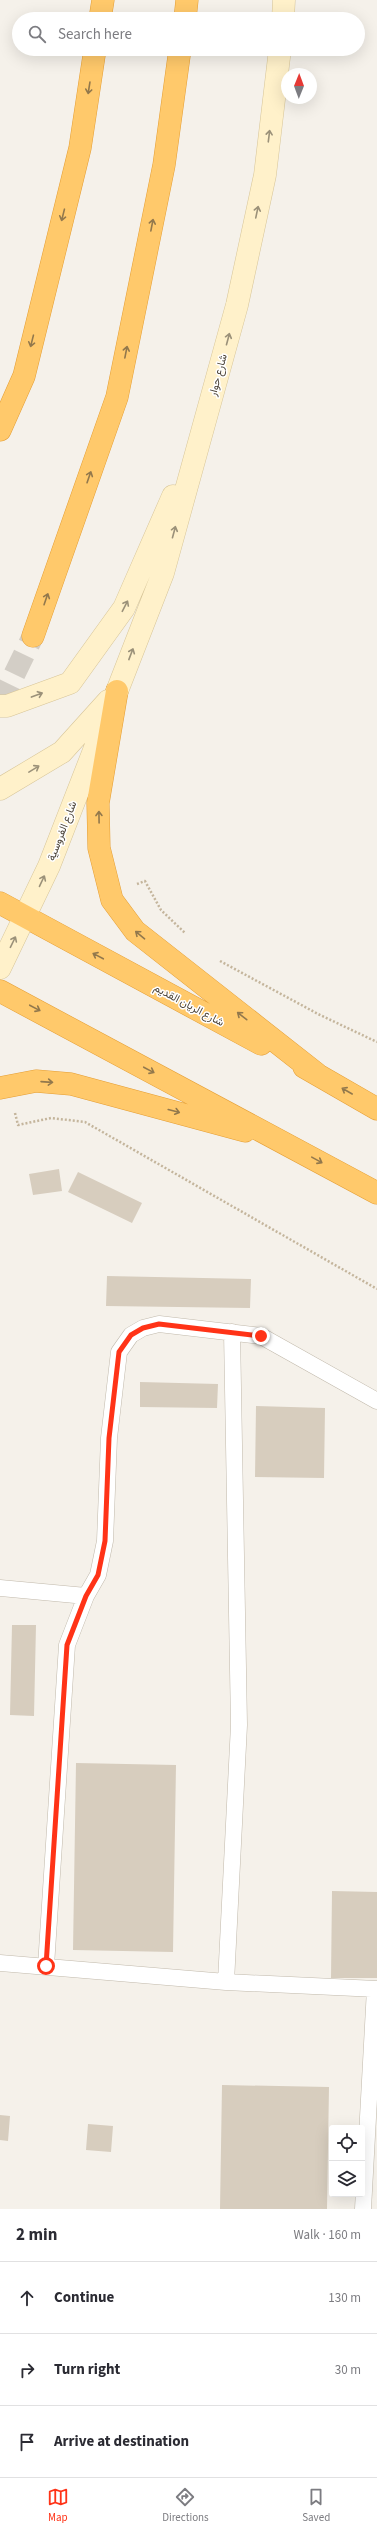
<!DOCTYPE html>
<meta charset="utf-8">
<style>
body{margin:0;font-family:"Source Sans 3",Vazirmatn,sans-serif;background:#f2f2f3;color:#2b2b33}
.controls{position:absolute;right:12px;bottom:12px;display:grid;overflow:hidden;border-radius:4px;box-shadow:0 4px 16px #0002}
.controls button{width:36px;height:36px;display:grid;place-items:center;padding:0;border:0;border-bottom:1px solid #e1e1e2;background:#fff;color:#2b2b33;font:20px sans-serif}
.compass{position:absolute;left:281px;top:68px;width:36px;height:36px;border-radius:50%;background:#fff;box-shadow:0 4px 16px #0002;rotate:1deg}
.stop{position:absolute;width:12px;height:12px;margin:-9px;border:3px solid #ff3317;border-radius:50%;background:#fff}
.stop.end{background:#ff3317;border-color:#fff;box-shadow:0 1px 4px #0008}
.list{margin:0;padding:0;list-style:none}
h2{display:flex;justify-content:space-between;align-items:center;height:52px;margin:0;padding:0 16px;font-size:17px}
h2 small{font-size:13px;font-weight:400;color:#7c7c81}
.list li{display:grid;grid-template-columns:26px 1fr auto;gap:12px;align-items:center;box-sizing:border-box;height:72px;padding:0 16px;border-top:1px solid #e1e1e2}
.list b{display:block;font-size:15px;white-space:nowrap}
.list em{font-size:13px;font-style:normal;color:#7c7c81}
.icon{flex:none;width:22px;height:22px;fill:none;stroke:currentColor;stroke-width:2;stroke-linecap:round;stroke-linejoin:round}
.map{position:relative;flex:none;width:377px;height:2209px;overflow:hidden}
.search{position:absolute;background:#fff;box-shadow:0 4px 16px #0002;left:12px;right:12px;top:12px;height:44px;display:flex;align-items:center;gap:10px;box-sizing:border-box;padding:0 14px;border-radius:22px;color:#7c7c81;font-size:15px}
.sheet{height:268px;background:#fff}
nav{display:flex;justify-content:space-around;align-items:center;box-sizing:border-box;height:56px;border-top:1px solid #e1e1e2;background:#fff;font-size:11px;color:#7c7c81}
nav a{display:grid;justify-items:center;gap:2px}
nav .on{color:#ff3317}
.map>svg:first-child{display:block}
.building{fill:#d7cdbe}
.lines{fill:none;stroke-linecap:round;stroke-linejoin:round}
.highway-tunnel{stroke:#d3cec6;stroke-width:22;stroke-dasharray:22 11;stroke-linecap:butt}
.lane-casing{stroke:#c1b9ab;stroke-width:17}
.secondary-casing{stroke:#d7c598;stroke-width:23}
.highway-casing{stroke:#e49e35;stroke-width:23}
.path{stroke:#c4b59c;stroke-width:2.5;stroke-dasharray:2 2;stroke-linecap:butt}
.lane{stroke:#fff;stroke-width:16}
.secondary{stroke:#fff1ca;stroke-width:22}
.highway{stroke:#ffc96b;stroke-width:22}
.oneway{stroke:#92784c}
.oneway2{stroke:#9b9179}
.route{stroke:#ff3317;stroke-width:5}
.labels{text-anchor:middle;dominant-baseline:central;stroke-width:3;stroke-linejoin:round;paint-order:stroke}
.street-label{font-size:11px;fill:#4a4237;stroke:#fff}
</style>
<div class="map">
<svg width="377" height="2209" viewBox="0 0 377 2209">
<rect width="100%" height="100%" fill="#f5f1ea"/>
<path class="building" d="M59 1169 62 1191 33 1195 29 1174Z
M78 1172 142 1203 132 1223 68 1192Z
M107 1276 251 1279 250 1308 106 1306Z
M140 1382 218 1384 217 1408 140 1407Z
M256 1406 325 1408 324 1478 255 1477Z
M12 1625H36L34 1716 10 1715Z
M76 1763 176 1765 173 1952 73 1950Z
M332 1891 377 1892V1978H331Z
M222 2085 329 2087 327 2209H220Z
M0 2115 10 2116 8 2141 0 2140Z
M88 2124 113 2126 111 2152 86 2150Z"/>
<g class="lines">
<path class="highway-tunnel" d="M0 704 33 636"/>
<g class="lane-casing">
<path id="lane" d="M0 1588 86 1596
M0 1963 226 1982 377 1989
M46 1966 67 1645 86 1596 98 1575 105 1541 109 1438 119 1352 131 1335 143 1328 159 1324 261 1336 377 1401
M226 1982 239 1725 232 1332
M363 2209 375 1989"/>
</g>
<g class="secondary-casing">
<path id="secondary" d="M283 19 284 0
M0 706H7L70 683 124 608 173 496
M0 789 62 752 108 701
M0 968 49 866 163 573 237 305 265 175 280 49"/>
</g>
<g class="highway-casing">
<path id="highway" d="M100 19 103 0
M185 19 187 0
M0 430 24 376 80 148 95 49
M33 636 117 397 164 165 180 49
M117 691 98 803 99 848 112 900 135 931 317 1074
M0 903 261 1044
M0 991 377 1193
M304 1067 377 1109
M0 1088 36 1081 71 1084 245 1131"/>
</g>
<path class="path" d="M137 884 145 881 161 910 185 933
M220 961 318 1014 377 1042
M15 1113 18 1125 51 1118 85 1122 377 1289"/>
<use href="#lane" class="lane"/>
<use href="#secondary" class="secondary"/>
<use href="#highway" class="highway"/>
</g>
<defs><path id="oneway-shaft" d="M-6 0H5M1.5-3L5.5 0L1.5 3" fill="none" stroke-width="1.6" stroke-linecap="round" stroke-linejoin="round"/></defs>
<g class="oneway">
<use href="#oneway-shaft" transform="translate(89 88) rotate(99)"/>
<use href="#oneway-shaft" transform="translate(63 215) rotate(104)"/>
<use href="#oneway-shaft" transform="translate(152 225) rotate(-79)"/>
<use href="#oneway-shaft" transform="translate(32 341) rotate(104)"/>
<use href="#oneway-shaft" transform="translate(126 352) rotate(-79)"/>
<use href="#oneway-shaft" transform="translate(89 477) rotate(-71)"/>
<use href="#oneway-shaft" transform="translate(46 599) rotate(-71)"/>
<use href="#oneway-shaft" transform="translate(99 817) rotate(-91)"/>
<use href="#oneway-shaft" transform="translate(140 935) rotate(-140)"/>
<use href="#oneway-shaft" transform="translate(98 956) rotate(-152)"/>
<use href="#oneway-shaft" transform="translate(35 1008) rotate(28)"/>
<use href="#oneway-shaft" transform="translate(242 1016) rotate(-142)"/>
<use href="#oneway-shaft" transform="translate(149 1070) rotate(28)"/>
<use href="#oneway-shaft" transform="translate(47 1082) rotate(4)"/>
<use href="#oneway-shaft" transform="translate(347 1091) rotate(-150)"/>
<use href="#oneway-shaft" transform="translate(174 1111) rotate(15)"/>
<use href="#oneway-shaft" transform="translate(317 1160) rotate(29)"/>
</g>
<g class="oneway2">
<use href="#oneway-shaft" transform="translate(269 136) rotate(-83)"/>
<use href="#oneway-shaft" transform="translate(257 212) rotate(-78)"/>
<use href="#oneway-shaft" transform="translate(228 339) rotate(-75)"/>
<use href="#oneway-shaft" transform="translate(174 532) rotate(-75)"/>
<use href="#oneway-shaft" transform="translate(125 606) rotate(-63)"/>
<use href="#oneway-shaft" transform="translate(131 654) rotate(-69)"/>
<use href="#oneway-shaft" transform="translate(37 695) rotate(-20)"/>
<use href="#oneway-shaft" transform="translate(34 769) rotate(-31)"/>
<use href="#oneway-shaft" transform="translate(42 881) rotate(-65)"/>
<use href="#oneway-shaft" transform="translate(13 942) rotate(-64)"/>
</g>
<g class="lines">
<path class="route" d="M46 1966 67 1645 86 1596 98 1575 105 1541 109 1438 119 1352 131 1335 143 1328 159 1324 261 1336"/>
</g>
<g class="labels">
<g class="street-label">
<text transform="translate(218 375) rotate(-75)">شارع حوار</text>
<text transform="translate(62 831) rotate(-69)">شارع الفروسية</text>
<text transform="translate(189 1005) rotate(28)">شارع الريان القديم</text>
</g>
</g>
</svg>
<div class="controls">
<button><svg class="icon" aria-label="locate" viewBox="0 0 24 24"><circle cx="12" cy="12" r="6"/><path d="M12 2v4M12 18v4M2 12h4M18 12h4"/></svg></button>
<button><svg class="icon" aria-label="layers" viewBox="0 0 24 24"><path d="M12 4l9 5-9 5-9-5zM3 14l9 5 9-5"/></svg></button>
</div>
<svg class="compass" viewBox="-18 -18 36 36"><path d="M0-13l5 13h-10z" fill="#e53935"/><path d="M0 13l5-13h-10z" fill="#7c7c81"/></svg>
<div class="stop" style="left:46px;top:1966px"></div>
<div class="stop end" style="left:261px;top:1336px"></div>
<div class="search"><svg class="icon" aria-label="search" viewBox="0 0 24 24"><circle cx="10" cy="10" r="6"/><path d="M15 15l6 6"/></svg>Search here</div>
</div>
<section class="sheet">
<h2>2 min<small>Walk · 160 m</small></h2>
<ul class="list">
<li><svg class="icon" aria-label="ahead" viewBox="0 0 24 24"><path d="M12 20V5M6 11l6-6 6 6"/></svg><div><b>Continue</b></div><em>130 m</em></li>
<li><svg class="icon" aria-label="right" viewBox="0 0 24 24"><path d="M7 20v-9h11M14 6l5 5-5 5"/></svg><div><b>Turn right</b></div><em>30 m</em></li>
<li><svg class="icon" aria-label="arrive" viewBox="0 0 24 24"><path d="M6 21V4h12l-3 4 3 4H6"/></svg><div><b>Arrive at destination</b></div></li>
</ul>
</section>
<nav>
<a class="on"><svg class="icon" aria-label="map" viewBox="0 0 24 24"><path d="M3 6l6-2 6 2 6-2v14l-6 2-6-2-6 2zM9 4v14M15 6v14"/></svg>Map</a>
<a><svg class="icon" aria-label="directions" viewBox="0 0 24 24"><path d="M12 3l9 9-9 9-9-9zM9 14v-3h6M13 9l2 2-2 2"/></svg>Directions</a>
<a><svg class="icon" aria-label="saved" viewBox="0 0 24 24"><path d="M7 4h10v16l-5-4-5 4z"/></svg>Saved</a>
</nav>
